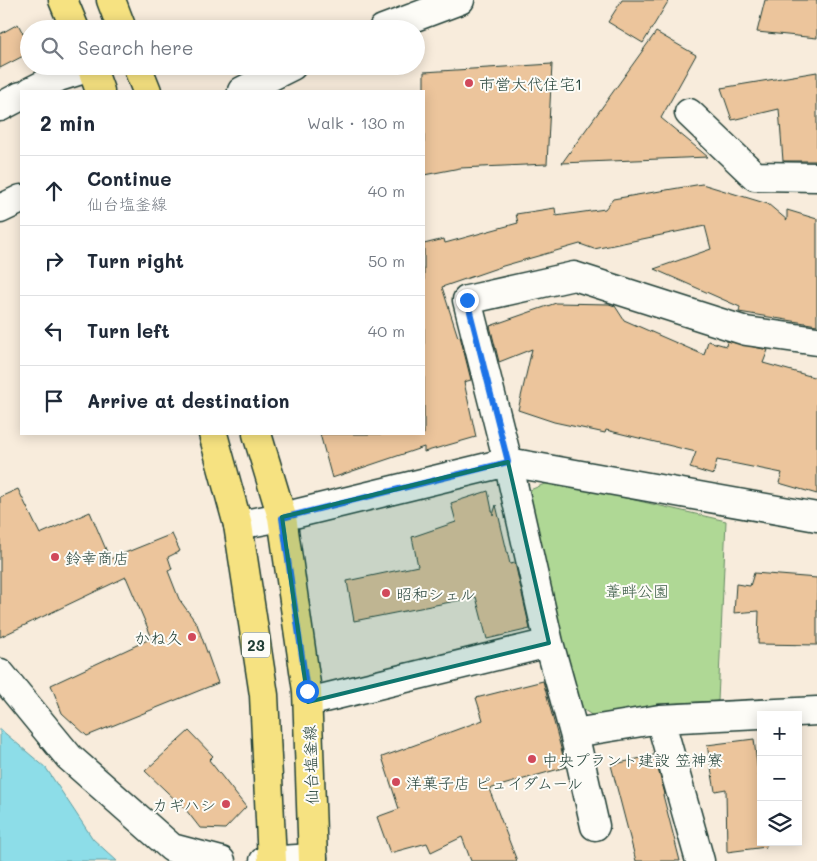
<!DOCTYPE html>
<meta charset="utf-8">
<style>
body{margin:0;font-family:Mali,"Klee One",sans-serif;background:#f2f2f3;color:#1f2937}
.controls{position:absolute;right:15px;bottom:15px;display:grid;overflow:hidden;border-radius:0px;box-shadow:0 2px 12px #0003}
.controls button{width:45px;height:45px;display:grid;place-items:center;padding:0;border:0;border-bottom:1px solid #e0e1e3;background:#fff;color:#1f2937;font:25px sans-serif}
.stop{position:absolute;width:15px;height:15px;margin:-11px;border:4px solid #1a73e8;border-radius:50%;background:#fff}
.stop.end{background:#1a73e8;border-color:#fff;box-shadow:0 1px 5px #0008}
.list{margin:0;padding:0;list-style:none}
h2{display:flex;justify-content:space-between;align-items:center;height:65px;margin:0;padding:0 20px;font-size:21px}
h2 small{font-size:16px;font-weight:400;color:#747a83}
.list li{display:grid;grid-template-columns:32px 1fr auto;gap:15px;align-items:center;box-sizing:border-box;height:70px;padding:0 20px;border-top:1px solid #e0e1e3}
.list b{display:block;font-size:19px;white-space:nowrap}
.list p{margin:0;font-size:16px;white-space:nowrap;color:#747a83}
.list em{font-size:16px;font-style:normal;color:#747a83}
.icon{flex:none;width:28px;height:28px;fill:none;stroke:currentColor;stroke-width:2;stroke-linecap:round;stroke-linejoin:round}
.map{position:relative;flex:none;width:817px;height:861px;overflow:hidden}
.search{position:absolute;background:#fff;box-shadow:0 2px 12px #0003;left:20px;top:20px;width:405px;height:55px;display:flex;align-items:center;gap:12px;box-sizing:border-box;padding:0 18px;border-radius:28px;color:#747a83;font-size:19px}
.panel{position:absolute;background:#fff;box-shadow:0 2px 12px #0003;left:20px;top:90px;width:405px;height:345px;border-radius:0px}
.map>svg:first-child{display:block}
.green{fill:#afd895;stroke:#678a64}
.water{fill:#8ddde8;stroke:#619da0}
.building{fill:#ecc59c;stroke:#1f3d34}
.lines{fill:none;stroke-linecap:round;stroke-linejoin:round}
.street-casing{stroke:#1f3d34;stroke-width:31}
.secondary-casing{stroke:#1f3d34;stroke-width:31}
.primary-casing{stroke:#1f3d34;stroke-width:31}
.street{stroke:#fdfcf7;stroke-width:28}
.secondary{stroke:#fdfcf7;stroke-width:28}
.primary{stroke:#f6e281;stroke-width:28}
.route{stroke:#1a73e8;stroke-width:6}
.marked{fill:#0f766e;fill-opacity:0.2;stroke:#0f766e;stroke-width:4;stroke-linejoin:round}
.poi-dot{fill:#d1495b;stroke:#fdfcf7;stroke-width:2}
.labels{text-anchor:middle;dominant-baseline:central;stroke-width:4;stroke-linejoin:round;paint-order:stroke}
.shield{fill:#fdfcf7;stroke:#62766e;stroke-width:1}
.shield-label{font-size:15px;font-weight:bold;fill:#1f3d34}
.poi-label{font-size:16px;fill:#1f3d34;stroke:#fdfcf7;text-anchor:start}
.park-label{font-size:16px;fill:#3c5c47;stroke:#fdfcf7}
.street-label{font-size:16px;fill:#1f3d34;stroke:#fdfcf7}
</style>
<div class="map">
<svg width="817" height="861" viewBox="0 0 817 861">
<rect width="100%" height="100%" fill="#f8ecdc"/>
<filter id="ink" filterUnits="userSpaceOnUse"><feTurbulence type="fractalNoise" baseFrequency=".02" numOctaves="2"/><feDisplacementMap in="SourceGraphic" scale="10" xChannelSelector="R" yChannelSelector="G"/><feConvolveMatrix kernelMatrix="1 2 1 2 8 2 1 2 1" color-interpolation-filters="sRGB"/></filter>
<g filter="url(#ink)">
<path class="green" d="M552 481 726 521 718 701 657 704 602 722 581 708 528 508 530 490Z"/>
<path class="water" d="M0 729 46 768 93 839 117 861H0Z"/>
<path class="building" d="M622 0H669L643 43 608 22Z
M765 0H817V38L757 32Z
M18 24 29 45V53L0 68V34Z
M656 32 696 55 661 118 708 157 562 163Z
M552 64 547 164 460 168 424 175V72Z
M817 72V161H783L779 109 732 120 721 88Z
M702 184 768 204 787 220V210L817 219V325L739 312 740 307 654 269 711 249 705 226 594 249 580 244 503 266 442 287 458 337 460 336 471 380 464 382 476 437 424 452V447L332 478 320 434H424V244L444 239 445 243 518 223 516 214 555 208 556 216 605 209 613 199Z
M556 303 609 304 615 306 624 320 704 355 708 341 726 346 727 341 768 350 763 363 817 378V494L779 483 782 473 717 460 713 475 690 468 696 452 606 430 605 433 554 422 518 410 532 349 499 362 490 326Z
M18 489 40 534 90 512 110 559 172 534 180 551 168 557 172 569 168 571 179 599 197 624 218 683 87 736 62 713 51 685 152 638 126 577 0 637V497Z
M488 491 493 515 496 505 510 564 515 563 530 629 487 639 476 597 354 621 347 581 418 566 412 537 456 522 451 503Z
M754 573 817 578V645L758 644 759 611 734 613 736 584 750 586Z
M543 681 566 767 489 789 517 861H471L462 837 431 852 427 843 390 853 377 817 399 809 382 757 483 720 476 698Z
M189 731 213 756 209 760 246 807 225 829 200 828 186 810 145 771Z
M754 739 761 798V842H765L766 847 727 852 726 789 715 791 707 745Z
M654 755 665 794 663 795 680 861H636L611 765Z"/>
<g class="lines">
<g class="street-casing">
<path id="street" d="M383 29 460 0
M31 91 59 77 91 67
M242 91 292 66
M0 107 21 96
M689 113 755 176 817 177
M0 209 21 199
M0 673 69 757 172 848 221 861
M308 702 549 643
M660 719 817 711
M574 733 595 826
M264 861 313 858
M700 861 660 719 574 733 549 643 508 462 467 300 574 276 746 331 817 341"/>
</g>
<g class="secondary-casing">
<path id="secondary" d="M238 525 282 517 508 462 817 517"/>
</g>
<g class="primary-casing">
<path id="primary" d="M63 0 75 29
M111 0 122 29
M91 66 100 91
M137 66 147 91
M213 434 238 525 264 695 272 861
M257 434 282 517 307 691 313 861"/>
</g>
<use href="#street" class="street"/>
<use href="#secondary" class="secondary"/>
<use href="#primary" class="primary"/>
</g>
</g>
<g class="lines" filter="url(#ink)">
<path class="route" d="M307 691 282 518 508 462 467 300"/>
</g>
<path class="marked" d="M508 462 549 643 308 702 282 517Z"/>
<g class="poi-dot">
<circle cx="469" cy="83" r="5"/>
<circle cx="55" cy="557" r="5"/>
<circle cx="386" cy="593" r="5"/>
<circle cx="192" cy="637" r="5"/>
<circle cx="532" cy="759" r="5"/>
<circle cx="396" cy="782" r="5"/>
<circle cx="226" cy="804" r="5"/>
</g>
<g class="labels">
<rect class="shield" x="242" y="632.5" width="28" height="25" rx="4"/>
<g class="shield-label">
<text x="256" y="645">23</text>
</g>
<g class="poi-label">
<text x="479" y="83">市営大代住宅1</text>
<text x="65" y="557">鈴幸商店</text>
<text x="396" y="593">昭和シェル</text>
<text x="182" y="637" text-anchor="end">かね久</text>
<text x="542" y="759">中央プラント建設 笠神寮</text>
<text x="406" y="782">洋菓子店 ピュイダムール</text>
<text x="216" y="804" text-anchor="end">カギハシ</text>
</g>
<g class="park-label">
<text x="637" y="590">葦畔公園</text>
</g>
<g class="street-label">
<text transform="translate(310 765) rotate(-92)">仙台塩釜線</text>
</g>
</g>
</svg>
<div class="controls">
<button>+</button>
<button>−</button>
<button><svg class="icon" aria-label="layers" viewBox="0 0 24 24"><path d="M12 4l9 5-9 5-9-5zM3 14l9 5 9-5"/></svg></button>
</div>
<div class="stop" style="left:307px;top:691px"></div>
<div class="stop end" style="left:467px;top:300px"></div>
<div class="search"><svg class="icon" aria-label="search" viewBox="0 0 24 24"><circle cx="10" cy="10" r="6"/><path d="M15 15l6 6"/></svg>Search here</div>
<section class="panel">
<h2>2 min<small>Walk · 130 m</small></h2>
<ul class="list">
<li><svg class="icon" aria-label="ahead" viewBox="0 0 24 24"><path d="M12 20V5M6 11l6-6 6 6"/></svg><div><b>Continue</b><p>仙台塩釜線</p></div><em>40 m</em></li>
<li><svg class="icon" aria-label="right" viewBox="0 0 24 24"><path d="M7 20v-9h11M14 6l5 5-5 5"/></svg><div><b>Turn right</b></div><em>50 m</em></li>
<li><svg class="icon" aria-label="left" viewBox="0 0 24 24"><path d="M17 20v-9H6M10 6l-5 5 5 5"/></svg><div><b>Turn left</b></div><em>40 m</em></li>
<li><svg class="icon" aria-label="arrive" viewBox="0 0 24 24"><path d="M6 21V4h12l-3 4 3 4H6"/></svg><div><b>Arrive at destination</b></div></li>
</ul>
</section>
</div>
